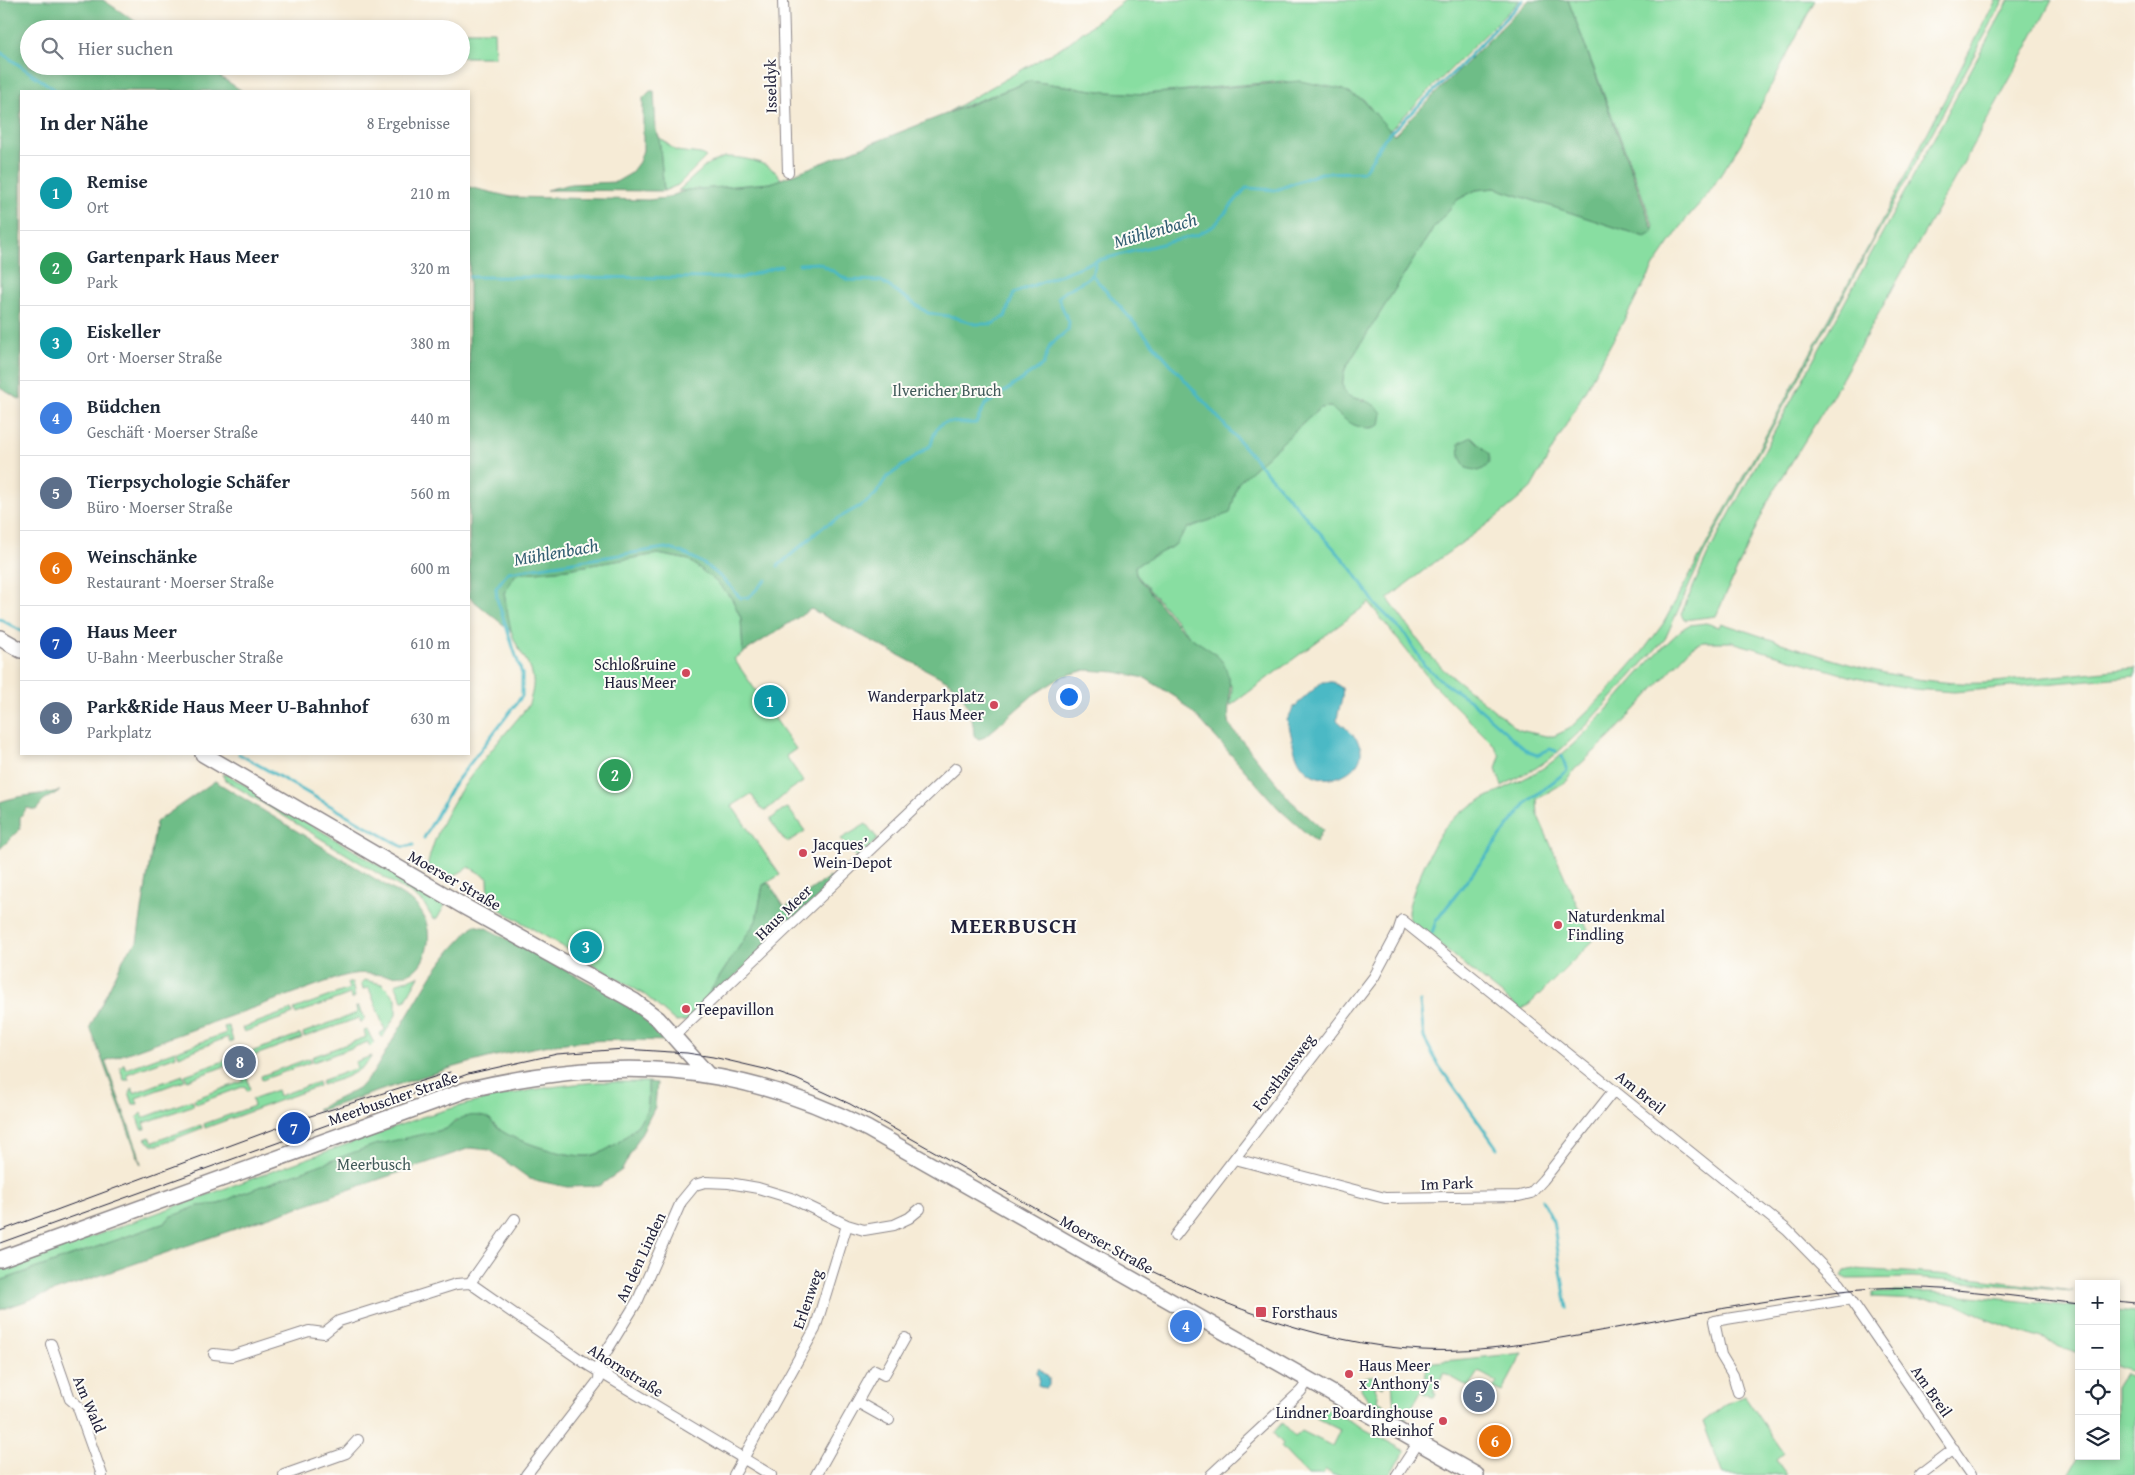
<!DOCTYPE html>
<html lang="de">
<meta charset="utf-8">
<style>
body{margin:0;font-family:"Gentium Book Plus",serif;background:#f6f6f7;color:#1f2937}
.controls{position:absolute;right:15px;bottom:15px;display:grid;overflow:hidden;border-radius:0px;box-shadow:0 2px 8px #0003}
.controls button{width:45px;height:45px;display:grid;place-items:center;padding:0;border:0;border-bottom:1px solid #e0e1e3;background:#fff;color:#1f2937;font:25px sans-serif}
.you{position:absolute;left:1068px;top:696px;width:18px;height:18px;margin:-12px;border:4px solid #fff;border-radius:50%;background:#1a73e8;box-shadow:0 0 0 8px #1a73e833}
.badge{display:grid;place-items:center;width:32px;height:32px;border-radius:50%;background:#d1495b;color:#fff;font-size:16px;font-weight:700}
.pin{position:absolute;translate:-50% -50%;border:2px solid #fff;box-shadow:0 1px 5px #0006}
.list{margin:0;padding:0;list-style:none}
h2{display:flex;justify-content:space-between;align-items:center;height:65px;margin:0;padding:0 20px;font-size:21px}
h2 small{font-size:16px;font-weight:400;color:#747a83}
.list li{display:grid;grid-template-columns:32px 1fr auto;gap:15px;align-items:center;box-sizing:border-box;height:75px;padding:0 20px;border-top:1px solid #e0e1e3}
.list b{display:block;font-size:19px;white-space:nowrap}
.list p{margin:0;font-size:16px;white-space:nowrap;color:#747a83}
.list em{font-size:16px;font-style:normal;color:#747a83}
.icon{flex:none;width:28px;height:28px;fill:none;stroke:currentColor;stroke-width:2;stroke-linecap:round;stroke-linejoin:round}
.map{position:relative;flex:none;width:2135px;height:1475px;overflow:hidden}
.search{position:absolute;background:#fff;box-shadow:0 2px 8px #0003;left:20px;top:20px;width:450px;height:55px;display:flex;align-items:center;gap:12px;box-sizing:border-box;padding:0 18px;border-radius:28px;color:#747a83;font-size:19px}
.panel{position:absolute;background:#fff;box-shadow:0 2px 8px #0003;left:20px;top:90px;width:450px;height:665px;border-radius:0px}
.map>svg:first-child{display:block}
.green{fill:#88dea1;stroke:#55806e}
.forest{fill:#6ebd87;stroke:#487061}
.water{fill:#4bb9c5;stroke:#366e80}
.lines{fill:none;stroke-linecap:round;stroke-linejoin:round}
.stream{stroke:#4bb9c5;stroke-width:3}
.street-casing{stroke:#8c8688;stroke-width:12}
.secondary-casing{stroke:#8c8688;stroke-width:18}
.street{stroke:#fff;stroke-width:10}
.secondary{stroke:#fff;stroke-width:15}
.tram{stroke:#22223b;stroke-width:1}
.poi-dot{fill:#d1495b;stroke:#fdfcf7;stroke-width:2}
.labels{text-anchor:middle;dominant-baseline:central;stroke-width:4;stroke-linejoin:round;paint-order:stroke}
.street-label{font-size:16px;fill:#22223b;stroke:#fdfcf7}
.park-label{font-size:16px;fill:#415a5a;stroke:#fdfcf7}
.poi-label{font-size:16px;fill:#22223b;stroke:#fdfcf7;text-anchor:start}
.water-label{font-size:18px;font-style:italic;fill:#325e72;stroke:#fdfcf7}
.district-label{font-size:21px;font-weight:bold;letter-spacing:1px;fill:#22223b;stroke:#fdfcf7}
</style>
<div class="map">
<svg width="2135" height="1475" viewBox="0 0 2135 1475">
<rect width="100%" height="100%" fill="#fdfcf7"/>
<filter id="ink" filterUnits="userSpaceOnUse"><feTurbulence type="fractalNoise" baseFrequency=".02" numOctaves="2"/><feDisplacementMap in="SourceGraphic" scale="10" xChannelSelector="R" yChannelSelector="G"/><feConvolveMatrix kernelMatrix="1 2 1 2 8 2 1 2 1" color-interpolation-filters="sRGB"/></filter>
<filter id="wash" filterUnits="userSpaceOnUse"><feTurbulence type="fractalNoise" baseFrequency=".0096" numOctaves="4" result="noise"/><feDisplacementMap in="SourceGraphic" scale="20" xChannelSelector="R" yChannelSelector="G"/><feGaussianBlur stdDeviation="1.12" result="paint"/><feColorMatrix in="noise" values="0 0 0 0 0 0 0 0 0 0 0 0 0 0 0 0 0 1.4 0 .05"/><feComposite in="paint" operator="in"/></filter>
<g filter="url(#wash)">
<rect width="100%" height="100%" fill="#f6ebd6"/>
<path class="green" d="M1125 0H1520L1389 131 1363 99 1283 81 1145 94 1107 92 1030 81 948 112 1067 44Z
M1568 0H1815L1742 142 1708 194 1687 218 1654 266 1531 488C1487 529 1434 559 1388 599L1426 651 1444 670 1519 730 1546 736H1554L1569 729 1608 691 1643 651 1663 624 1872 240 1996 0H2004L1704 553 1665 639 1587 725 1556 754 1536 768 1502 786 1496 769 1500 756 1493 744 1433 684 1369 603 1230 706 1232 688 1216 655 1190 637 1136 574 1135 565 1175 545 1187 528 1229 513 1238 483 1320 408 1331 407 1354 425 1373 428 1364 399C1341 399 1340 389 1345 369L1432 230 1457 200 1476 190 1495 188 1645 237 1654 227Z
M2009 0H2052L2027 48 1950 187 1831 398 1769 499 1716 616 1684 620 1681 614 1708 554Z
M461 31H494L495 57H461Z
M659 137 676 151 701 154 706 157 678 185 664 191Z
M725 157C743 157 772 162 781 179L771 183 678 191 708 164Z
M658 554 689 560 719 584 732 599 741 618 743 653 734 659 796 749 786 756 804 782C789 788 779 801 766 810L761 809 751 794 732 806 780 875 763 885 756 921 696 1013 686 1021 676 1022 645 995 489 903 488 878 469 867 449 879 427 867C442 800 486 758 528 706 543 667 522 664 511 631 507 620 506 605 504 593L516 574 567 569Z
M1706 623 1719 627 1721 623C1806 650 1895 687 1985 683L2135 668V676L1954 692 1913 689 1856 678 1732 642H1703L1692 647 1611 736 1574 770 1567 781 1537 799 1538 816 1593 941 1531 1003 1521 1010 1412 923C1410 920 1408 915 1408 912 1409 897 1435 837 1446 826 1472 797 1523 785 1556 759 1603 722 1637 669 1682 629L1689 625Z
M222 774 228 775 445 905 437 919H433L423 902 413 895 225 780Z
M788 808 805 831 788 842 785 841 770 820 782 810Z
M866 824 878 839 857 858 841 839Z
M419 976 405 1001H403L395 984Z
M364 980 382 984 396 998V1015L382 1038 379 1034 385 1030 369 988 363 989 361 983Z
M347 983H352L355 997 352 999 350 994 296 1014 294 1009 349 989Z
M358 1006 365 1019 361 1023 359 1018 304 1037 303 1033 357 1013 356 1007Z
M291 1010 293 1014 244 1032 242 1028Z
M227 1026 229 1027 233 1041 230 1043 228 1037 179 1056 177 1051 226 1033 224 1027Z
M367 1030 374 1043 370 1047 368 1042 313 1062 312 1057 366 1037 364 1031Z
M300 1034 302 1038 253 1056 251 1052Z
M235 1050 238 1051 241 1065 238 1067 236 1062 187 1080 185 1075 235 1057 233 1051Z
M175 1051 176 1056 127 1074 129 1080H124L120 1068 124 1064 126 1069Z
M372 1056C360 1074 342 1079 322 1085L321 1081 357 1068 355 1062Z
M310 1058 311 1062 262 1080 261 1076Z
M183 1075 185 1080 136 1098 138 1104H133L129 1092 132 1088 134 1093Z
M244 1075 247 1076 250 1090 247 1091 245 1086 196 1104 194 1099 244 1081 242 1076Z
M318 1082 319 1086 205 1128 204 1124 254 1106 252 1099 277 1090 279 1096Z
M599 1082H648C648 1091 649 1101 647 1109 641 1128 608 1154 588 1156 573 1157 543 1149 528 1143 515 1139 496 1131 490 1119L455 1120 446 1129 413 1137 323 1165 240 1194 219 1204 198 1207 170 1217 165 1223 0 1281V1270L422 1117C481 1099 538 1086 599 1082Z
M192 1100 194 1105 144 1123 146 1129H141L137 1117 141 1113 143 1118Z
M201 1125 202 1128 159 1145H152L145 1139 150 1137 153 1142Z
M1854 1269 1939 1274 2073 1291 1913 1278 1848 1279 1842 1276 1845 1271Z
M1895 1292H1932L2079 1307V1353L1986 1319 1958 1305 1939 1301 1872 1298V1293Z
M2116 1311 2135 1313V1373L2116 1366Z
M1523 1353 1502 1392 1493 1388 1497 1382 1479 1372 1469 1387 1444 1373 1433 1392 1436 1394 1434 1398 1421 1391 1404 1421 1391 1414 1394 1409 1392 1381 1426 1379 1425 1363Z
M2125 1374 2135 1378V1475H2070L2069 1472 2079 1455 2116 1456V1389Z
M1369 1376H1378L1384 1382V1387L1376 1384 1375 1388 1378 1395 1377 1401 1385 1405 1381 1409 1369 1401 1361 1389 1363 1378Z
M1745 1396 1784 1453 1776 1460 1787 1475H1723L1703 1422 1726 1404Z
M1322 1406 1405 1451 1389 1475H1333L1326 1470 1322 1475H1307L1281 1447 1283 1444 1273 1433 1282 1423 1295 1437 1302 1431 1332 1446 1340 1430 1316 1418Z"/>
<path class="forest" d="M0 0H103L147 29H29V66H204L242 91H21V400L0 388Z
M1529 0H1568L1654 232 1645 237 1495 188 1476 190 1457 200 1432 230 1345 369C1334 411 1366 389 1382 413L1380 425C1362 434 1344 421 1331 407L1320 408 1238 483 1230 513 1188 528 1175 545 1135 566 1136 575C1151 592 1175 626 1192 638 1204 647 1221 654 1226 669 1235 693 1225 705 1230 726L1290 800 1323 830 1316 842 1279 809 1203 723 1177 698 1145 678 1116 672 1086 670 1063 676 1033 695 985 737 979 739 974 736C973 711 965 694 946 680L811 609 743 653 741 618 732 599 719 584 689 560 658 554 567 569 516 574 504 593 511 631 469 597V187L511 197 648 200 666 198 687 190 771 183 1030 81 1107 92 1145 94 1300 81 1341 89 1363 100 1394 135Z
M650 91H654L656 131 659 137 664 191 546 190 571 184 616 182 630 174 639 162 643 150V98Z
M1472 437 1489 454C1490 463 1488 467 1479 471L1466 468 1460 457 1459 443Z
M215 781 413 902C425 914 430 927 428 943 420 992 382 970 353 974 346 975 338 978 331 980L105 1061 138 1151 141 1165 90 1027 127 952 137 942 156 822Z
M60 791 45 799 36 810 27 808 20 817V829L0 849V802C19 795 39 795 60 791Z
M829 877 835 882 696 1013 756 921 763 885 769 883 785 908Z
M474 925 486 928 605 991 647 1018 670 1041C632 1040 594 1039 556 1044 475 1056 396 1086 318 1111L317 1109 358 1089 373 1073 432 975 451 950Z
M648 1082 657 1083 655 1107 622 1170 599 1186 567 1187 530 1179 490 1150 470 1148 0 1310V1281L165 1223 170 1217 198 1206 219 1204 240 1194 374 1145 446 1129C459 1116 473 1112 490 1119 496 1131 516 1139 528 1143 543 1149 573 1157 588 1156 608 1154 641 1128 647 1109 649 1101 648 1091 648 1082Z"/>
<path class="water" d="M1322 682H1333L1342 688C1344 700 1338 709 1337 720 1344 727 1357 736 1360 746 1369 771 1318 796 1299 761 1292 748 1292 733 1287 720L1294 707Z
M1039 1368 1049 1378V1385L1047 1388 1040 1387 1038 1385 1039 1377 1036 1373Z"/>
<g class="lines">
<path class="stream" d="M0 52 57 91
M799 264 819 263 848 280 881 281 928 313 954 317 975 324H992L1005 317 1014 293 1095 261 1197 235 1215 225 1246 188 1276 190 1321 173 1363 172C1372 162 1376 149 1385 138L1456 70 1523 0
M1092 275 1352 569 1376 605 1406 635 1424 665 1443 682 1471 701 1528 752 1537 755 1550 749 1556 751
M469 277 741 278 781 266
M778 566 823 527 867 502 876 494 886 478 931 445C939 410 951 426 976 423L985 405 1043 365 1050 345 1068 330 1069 322 1058 298C1068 283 1097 284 1095 261
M0 619 21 631
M239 754 403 847 413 845
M424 838 452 787 522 696V674L497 599 496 588 508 572 665 548C688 552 708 565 725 581 731 586 735 593 741 598L749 597 766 580
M1432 933 1436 921 1527 802 1567 771 1562 756
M1420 1002 1424 1038 1439 1066 1497 1148
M1542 1200 1553 1221 1567 1308"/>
</g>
</g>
<g filter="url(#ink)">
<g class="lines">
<g class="street-casing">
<path id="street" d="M783 0 788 172
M674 1036 956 768
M1235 1159 1385 1198 1519 1196 1531 1193 1543 1180 1614 1090
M1175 1236 1374 977 1398 932 1402 920 1787 1230 1840 1284 1971 1475
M470 1283 515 1219
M51 1344 70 1399 77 1405 102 1475
M214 1354 232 1356 309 1331 324 1333 339 1321 456 1284 470 1283 588 1365 771 1475
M1738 1392 1733 1375 1721 1355 1714 1321 1850 1299
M857 1402 889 1420
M284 1475 346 1453 358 1440
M526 1475 599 1380 600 1362 638 1300 681 1202 695 1185 705 1182 729 1183 758 1188 791 1198 847 1225 864 1230 894 1225 909 1218 920 1209
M734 1475 815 1329 847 1225
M816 1475 875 1370 884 1375 905 1338
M1211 1475 1301 1391 1308 1381
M1397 1475 1418 1443
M1920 1475 1954 1449"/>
</g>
<g class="secondary-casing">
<path id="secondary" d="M0 638 21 650
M203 754 465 907 634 1001 658 1019 708 1075
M0 1259 466 1090C611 1056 734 1060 868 1129L1476 1475"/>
</g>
<use href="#street" class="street"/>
<use href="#secondary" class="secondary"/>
<path class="tram" d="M0 1231 304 1118 450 1072
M0 1243 468 1074 557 1054 624 1049 687 1053 713 1057 769 1070 796 1079 850 1104 1111 1251C1208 1299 1312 1344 1422 1350 1484 1353 1544 1341 1605 1330 1683 1316 1761 1300 1841 1291 1919 1281 2000 1295 2079 1304
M2116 1301 2135 1303"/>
</g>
</g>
<g class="poi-dot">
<circle cx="686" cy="673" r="5"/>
<circle cx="994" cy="705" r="5"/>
<circle cx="803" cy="853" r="5"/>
<circle cx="1558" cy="925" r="5"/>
<circle cx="686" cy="1009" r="5"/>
<rect x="1255" y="1306" width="12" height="12" rx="2.5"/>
<circle cx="1349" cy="1374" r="5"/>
<circle cx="1443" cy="1421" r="5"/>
</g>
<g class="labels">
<g class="street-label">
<text transform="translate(770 86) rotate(-91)">Isseldyk</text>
<text transform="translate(455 880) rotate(30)">Moerser Straße</text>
<text transform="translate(783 912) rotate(-44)">Haus Meer</text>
<text transform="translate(1283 1072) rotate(-53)">Forsthausweg</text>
<text transform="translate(1641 1092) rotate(39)">Am Breil</text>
<text transform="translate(393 1098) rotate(-19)">Meerbuscher Straße</text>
<text transform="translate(1447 1183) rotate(-2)">Im Park</text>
<text transform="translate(1107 1244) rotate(29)">Moerser Straße</text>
<text transform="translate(640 1257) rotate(-65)">An den Linden</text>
<text transform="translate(807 1299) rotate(-71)">Erlenweg</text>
<text transform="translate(626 1370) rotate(32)">Ahornstraße</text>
<text transform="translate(1932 1391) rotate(55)">Am Breil</text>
<text transform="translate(90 1404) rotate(67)">Am Wald</text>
</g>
<g class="park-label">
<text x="947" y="390">Ilvericher Bruch</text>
<text x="374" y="1164">Meerbusch</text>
</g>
<g class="poi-label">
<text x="676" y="664" text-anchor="end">Schloßruine<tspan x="676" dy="18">Haus Meer</tspan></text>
<text x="984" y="696" text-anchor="end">Wanderparkplatz<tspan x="984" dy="18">Haus Meer</tspan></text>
<text x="813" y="844">Jacques’<tspan x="813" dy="18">Wein-Depot</tspan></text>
<text x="1568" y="916">Naturdenkmal<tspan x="1568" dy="18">Findling</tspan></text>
<text x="696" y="1009">Teepavillon</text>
<text x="1272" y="1312">Forsthaus</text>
<text x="1359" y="1365">Haus Meer<tspan x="1359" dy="18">x Anthony's</tspan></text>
<text x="1433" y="1412" text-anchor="end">Lindner Boardinghouse<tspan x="1433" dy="18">Rheinhof</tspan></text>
</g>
<g class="water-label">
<text transform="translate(1155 230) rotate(-16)">Mühlenbach</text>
<text transform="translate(556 552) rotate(-10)">Mühlenbach</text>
</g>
<g class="district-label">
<text x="1014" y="925">MEERBUSCH</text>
</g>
</g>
</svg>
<div class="controls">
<button>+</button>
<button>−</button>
<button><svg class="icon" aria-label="locate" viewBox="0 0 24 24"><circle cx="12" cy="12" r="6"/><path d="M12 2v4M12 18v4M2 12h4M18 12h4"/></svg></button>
<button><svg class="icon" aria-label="layers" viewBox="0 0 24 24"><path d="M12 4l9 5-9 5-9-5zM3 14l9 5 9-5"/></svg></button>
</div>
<div class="you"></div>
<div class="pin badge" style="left:770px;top:701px;background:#0f9aa8">1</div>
<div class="pin badge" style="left:615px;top:775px;background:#2e9e5b">2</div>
<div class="pin badge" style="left:586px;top:947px;background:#0f9aa8">3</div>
<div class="pin badge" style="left:1186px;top:1326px;background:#3f7fe0">4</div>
<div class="pin badge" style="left:1479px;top:1396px;background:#5c6f8a">5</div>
<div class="pin badge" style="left:1495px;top:1441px;background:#e8710a">6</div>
<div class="pin badge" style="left:294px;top:1128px;background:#1a4fb4">7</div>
<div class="pin badge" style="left:240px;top:1062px;background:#5c6f8a">8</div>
<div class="search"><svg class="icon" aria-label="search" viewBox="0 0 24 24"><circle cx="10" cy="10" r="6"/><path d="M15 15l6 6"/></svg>Hier suchen</div>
<section class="panel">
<h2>In der Nähe<small>8 Ergebnisse</small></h2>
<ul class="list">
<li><span class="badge" style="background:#0f9aa8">1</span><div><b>Remise</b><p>Ort</p></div><em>210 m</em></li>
<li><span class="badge" style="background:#2e9e5b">2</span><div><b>Gartenpark Haus Meer</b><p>Park</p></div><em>320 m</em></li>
<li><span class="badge" style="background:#0f9aa8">3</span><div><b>Eiskeller</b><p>Ort · Moerser Straße</p></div><em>380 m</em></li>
<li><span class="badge" style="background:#3f7fe0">4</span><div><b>Büdchen</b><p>Geschäft · Moerser Straße</p></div><em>440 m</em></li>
<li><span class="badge" style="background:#5c6f8a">5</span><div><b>Tierpsychologie Schäfer</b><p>Büro · Moerser Straße</p></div><em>560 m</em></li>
<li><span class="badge" style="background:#e8710a">6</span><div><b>Weinschänke</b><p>Restaurant · Moerser Straße</p></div><em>600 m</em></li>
<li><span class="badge" style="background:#1a4fb4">7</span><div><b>Haus Meer</b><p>U-Bahn · Meerbuscher Straße</p></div><em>610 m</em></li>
<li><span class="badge" style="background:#5c6f8a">8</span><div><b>Park&amp;Ride Haus Meer U-Bahnhof</b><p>Parkplatz</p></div><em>630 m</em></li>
</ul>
</section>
</div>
